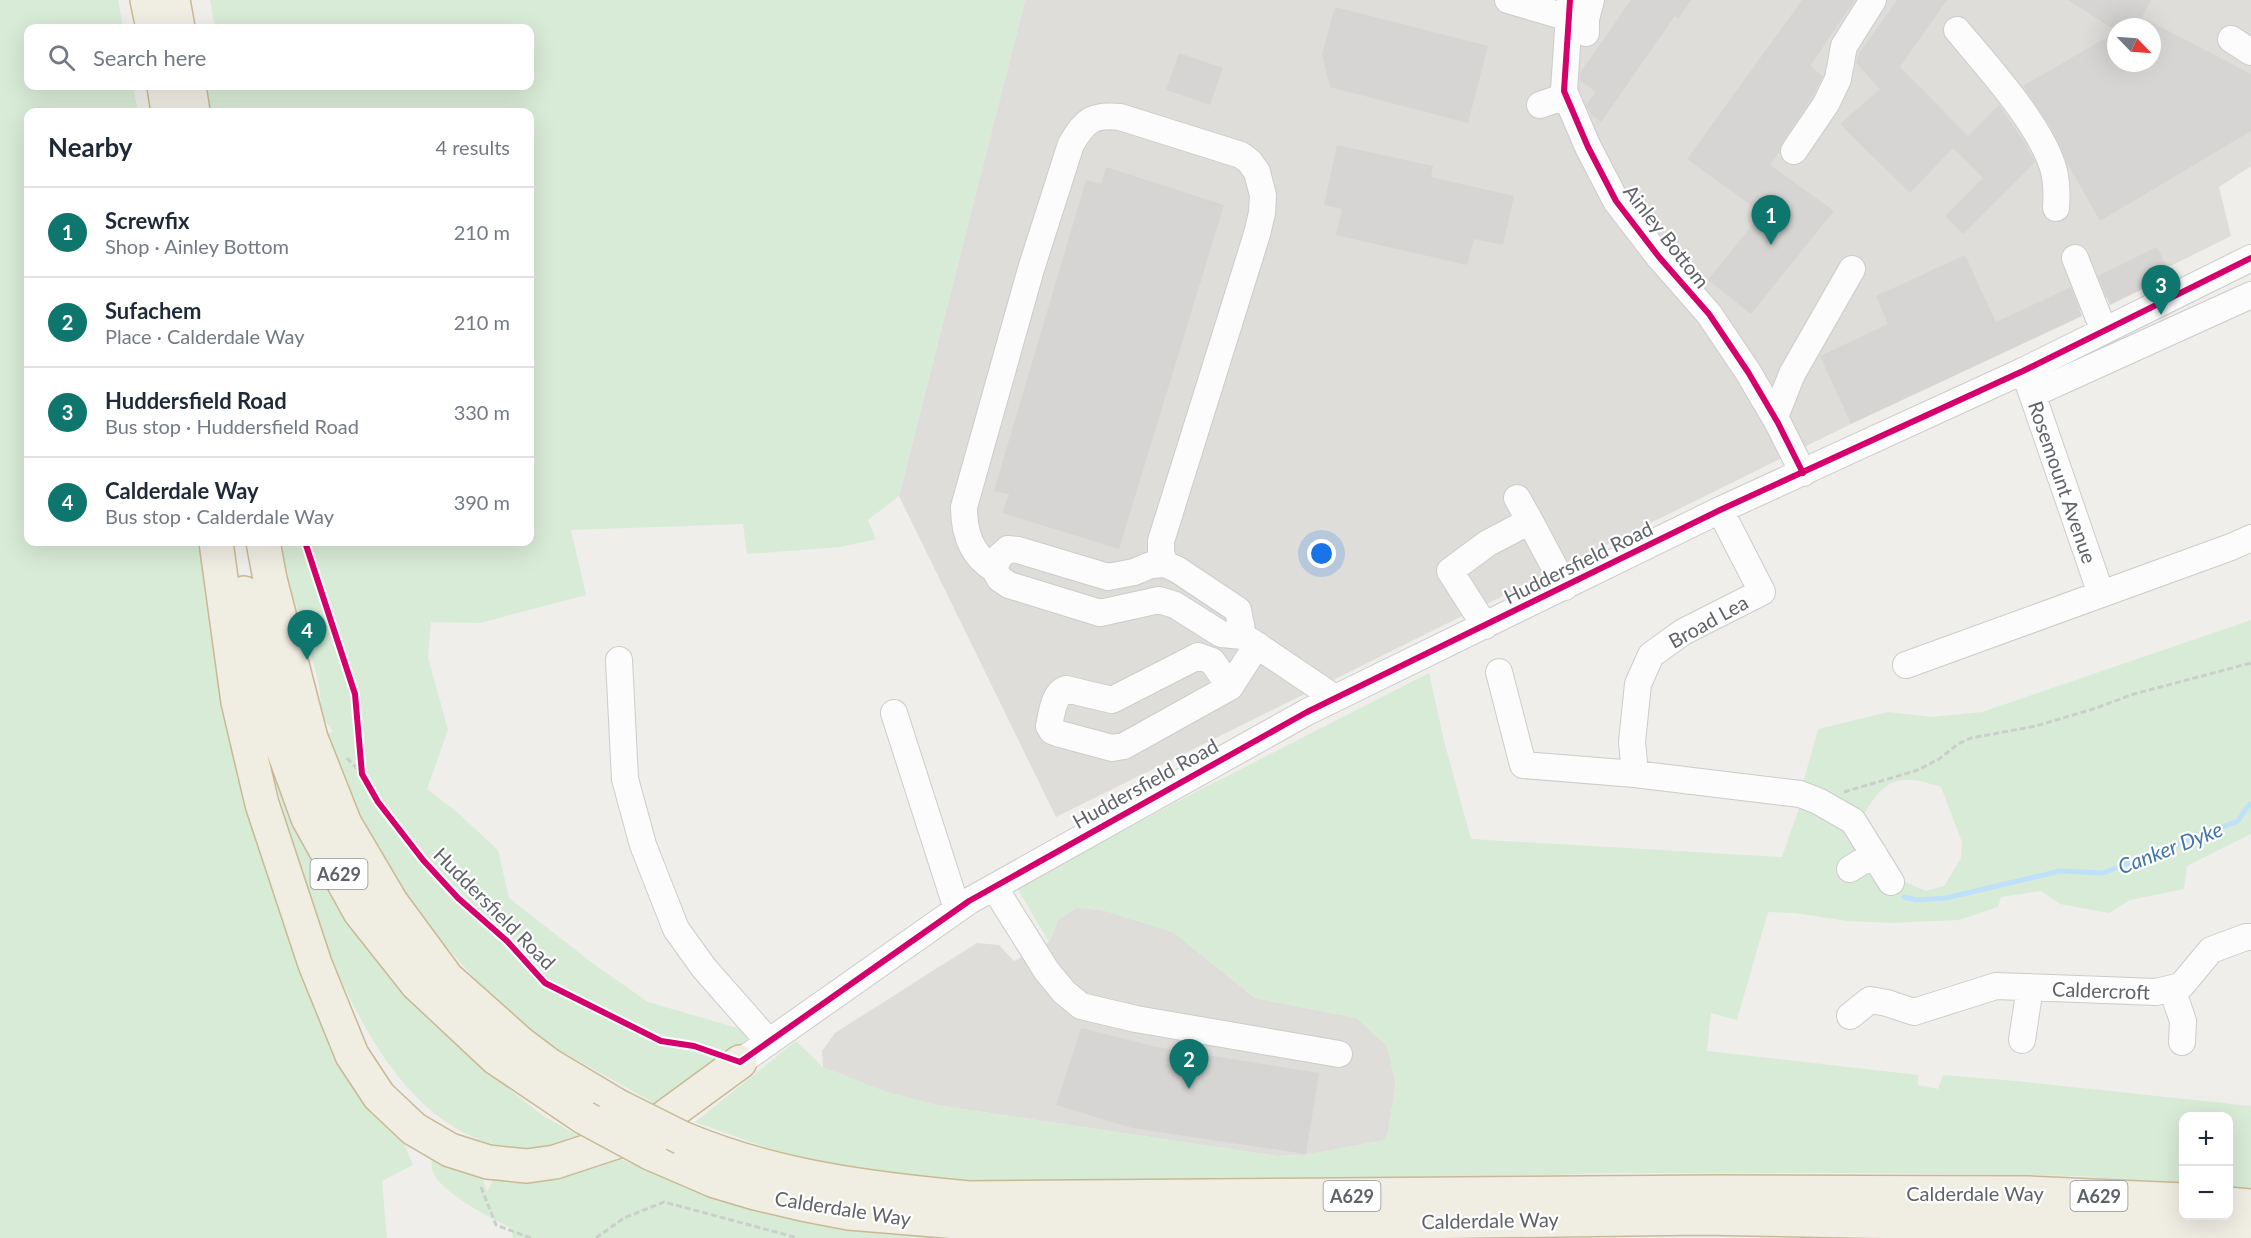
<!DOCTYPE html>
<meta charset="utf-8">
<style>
body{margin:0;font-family:Lato,sans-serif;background:#f2f2f3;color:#1f2937}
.controls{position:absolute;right:18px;bottom:18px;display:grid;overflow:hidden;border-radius:12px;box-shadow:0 6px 24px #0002}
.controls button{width:54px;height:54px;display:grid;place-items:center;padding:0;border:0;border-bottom:2px solid #e0e1e3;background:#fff;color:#1f2937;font:30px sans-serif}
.compass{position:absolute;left:2107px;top:18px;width:54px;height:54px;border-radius:50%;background:#fff;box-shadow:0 6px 24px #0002;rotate:115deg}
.you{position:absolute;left:1322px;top:554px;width:21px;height:21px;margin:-15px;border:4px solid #fff;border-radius:50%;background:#1a73e8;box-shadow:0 0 0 9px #1a73e833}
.badge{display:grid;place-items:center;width:39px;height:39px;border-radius:50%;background:#0f766e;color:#fff;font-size:20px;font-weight:700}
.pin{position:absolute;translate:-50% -50px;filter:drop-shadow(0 2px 3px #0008)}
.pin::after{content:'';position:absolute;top:32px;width:21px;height:18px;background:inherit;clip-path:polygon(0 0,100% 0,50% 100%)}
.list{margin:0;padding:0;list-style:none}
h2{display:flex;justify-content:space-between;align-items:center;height:78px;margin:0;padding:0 24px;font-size:26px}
h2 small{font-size:20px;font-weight:400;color:#747a83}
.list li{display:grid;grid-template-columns:39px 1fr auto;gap:18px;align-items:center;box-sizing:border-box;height:90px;padding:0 24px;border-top:2px solid #e0e1e3}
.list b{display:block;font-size:22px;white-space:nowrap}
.list p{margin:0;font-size:20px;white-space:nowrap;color:#747a83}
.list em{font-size:20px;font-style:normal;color:#747a83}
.icon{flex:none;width:33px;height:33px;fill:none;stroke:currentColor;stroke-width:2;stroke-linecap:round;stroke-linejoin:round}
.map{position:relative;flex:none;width:2251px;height:1238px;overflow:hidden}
.search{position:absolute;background:#fff;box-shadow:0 6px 24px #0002;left:24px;top:24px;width:510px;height:66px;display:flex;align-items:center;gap:15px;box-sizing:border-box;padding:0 21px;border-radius:12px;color:#747a83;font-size:22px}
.panel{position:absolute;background:#fff;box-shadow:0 6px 24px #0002;left:24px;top:108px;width:510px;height:438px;border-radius:12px}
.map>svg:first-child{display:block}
.industrial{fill:#dfddda;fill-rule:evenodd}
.green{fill:#d8ebd6}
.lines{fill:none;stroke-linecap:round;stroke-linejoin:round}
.stream{stroke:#bfe0f9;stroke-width:5}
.building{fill:#d6d5d3}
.minor-casing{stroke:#cbcccc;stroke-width:28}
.highway-casing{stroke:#c8b996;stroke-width:36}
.path{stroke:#cacfcc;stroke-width:3;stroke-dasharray:6 3;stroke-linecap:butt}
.minor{stroke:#fdfcfc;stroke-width:26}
.highway{stroke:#f0ede3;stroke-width:33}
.highway-bridge-casing{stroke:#c8b996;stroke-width:36;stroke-linecap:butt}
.highway-bridge{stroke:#f0ede3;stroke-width:33}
.cycleway-casing{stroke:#fff;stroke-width:10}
.cycleway{stroke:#d6006c;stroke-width:6}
.labels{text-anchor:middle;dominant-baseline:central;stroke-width:4.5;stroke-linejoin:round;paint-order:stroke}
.shield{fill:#fff;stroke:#8f9295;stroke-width:1.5}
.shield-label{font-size:18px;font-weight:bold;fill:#5f6368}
.street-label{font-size:20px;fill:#5f6368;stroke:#fff}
.water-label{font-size:21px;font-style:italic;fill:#4174aa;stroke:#fff}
</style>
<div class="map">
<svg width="2251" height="1238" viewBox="0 0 2251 1238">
<rect width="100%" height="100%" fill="#efeeea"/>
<path class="industrial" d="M1025 0H2251V166L2219 187 2231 236 1056 817 899 496ZM2116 27H2152V63H2116Z
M1077 907 1106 911 1173 932 1255 998 1357 1018 1387 1046 1396 1084 1388 1132 1385 1140 1306 1155 1277 1156 936 1105 883 1091 823 1067 822 1051 835 1033 923 977 977 943 999 945 1014 961 1049 942 1058 920Z"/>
<path class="green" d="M0 0H118L123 28H28V86H133L138 112H28V542H203L237 728 413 1165 382 1181 387 1238H0Z
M210 0H1025L899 496 868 520 876 539 841 547 747 554 743 524 571 530 586 595 480 623 431 622 428 657 448 730 427 789 458 813 498 850 509 898 595 965 648 1002 755 1033 661 1107 536 1037 479 983 424 922 368 843 322 737 333 731 322 717 319 685 306 632 281 564 278 542H530V112H210L207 86H530V28H215Z
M2251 620V834L2187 866 2184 889 2130 900 2109 913 2060 904 2041 891 2001 897 1998 907 1959 920 1890 923 1847 921 1795 913 1768 912 1737 1020 1711 1013 1707 1051 1918 1075V1085L1938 1089 1943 1075 2016 1081 2251 1106V1190L2229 1188 2228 1116H2184L2183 1184 2079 1176 1864 1173H1605L1465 1178 1019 1183 933 1180 807 1162 695 1122 796 1041 823 1067 883 1091 936 1105 1277 1156 1306 1155 1384 1140 1388 1132 1396 1084 1387 1046 1357 1018 1255 998 1173 932 1106 911 1077 907 1058 920 1049 942 1017 888 1188 796 1429 673 1444 741 1471 839 1782 857 1801 802 1852 828 1870 871 1903 881 1926 891 1944 886 1961 858 1962 842 1941 787C1897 772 1884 779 1861 819L1803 783 1818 729 1888 712 1932 717 1982 712Z
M266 747 483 1064 514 1093 542 1115 587 1141C554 1148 516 1152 483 1141 352 1094 299 868 266 747Z
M432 1154 480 1169 487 1192 497 1173 563 1174 585 1170 620 1159 702 1192 1154 1238H512L513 1229C491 1218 453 1199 438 1180 431 1172 431 1163 432 1154Z"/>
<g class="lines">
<path class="stream" d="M1904 897 1917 900 1946 898 2060 871 2103 873 2238 821 2247 807 2251 804"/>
</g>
<path class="building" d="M1631 0H1691L1678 19 1675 16 1601 122 1591 115 1586 105 1596 92 1580 81V73Z
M1802 0H1855L1810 66 1823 76 1813 96 1782 143 1779 152 1770 165 1834 211 1751 314 1708 280 1762 213 1687 159Z
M1897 0H1947L1900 67 1968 136 1999 105 2025 143 2035 162 1963 234 1945 216 1983 178 1953 148 1910 193 1840 124 1880 89 1856 63 1858 55Z
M2068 0H2151L2142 17 2251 74V131L2100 221 2067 163 2051 128 2023 86 2116 32V63H2152V27H2110Z
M1335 7 1488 46 1468 123 1330 87 1322 54Z
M1179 53 1223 68 1210 105 1166 90Z
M1337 145 1433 166 1431 177 1514 196 1503 245 1474 239 1467 265 1336 235 1342 209 1324 205Z
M1106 167 1224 205 1119 549 1002 513 1009 494 994 491 1086 180 1101 184Z
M2157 247 2171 275 2110 305 2098 276Z
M1965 255 1996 322 2071 287 2082 316 1851 424 1820 356 1888 324 1876 296Z
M1081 1028 1157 1047 1319 1073 1306 1154 1132 1128 1056 1105Z"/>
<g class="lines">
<g class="minor-casing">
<path id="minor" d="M1508 0 1569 18
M1570 0 1564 91 1588 147 1616 201 1659 257 1709 314 1748 372 1778 423 1803 473
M1957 30C1988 67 2042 126 2054 171 2057 184 2057 195 2056 208
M1586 33V19L1591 0
M2231 39 2251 52
M1540 105 1566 96
M1794 151 1826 104 1838 79 1844 46 1873 0
M2075 258 2104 331
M2027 379 2101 594
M2033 394 2251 295
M1775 417 1792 374 1852 269
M1517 498 1530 521
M1720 510 1762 592 1683 632 1651 655 1638 684 1632 742 1635 774 1800 794 1818 801 1853 821 1891 882
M994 569C971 555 964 533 964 507L1031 269 1071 144C1085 120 1093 114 1120 117L1241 155 1250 162 1257 172 1263 195 1262 213 1257 234 1161 541V553L1165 564
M1485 626 1450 571 1488 543 1530 521 1565 587
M1243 636 1238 610 1178 570 1165 564 1151 565 1134 572 1108 577 1018 550 1008 549 999 557 994 569 1000 579 1009 585 1100 613 1159 600 1175 605 1221 634 1243 636 1335 698
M619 660 625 779 643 845 676 929 704 968 769 1042
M1906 665 2231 547 2251 538
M1499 672 1523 765 1635 774
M1230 687 1212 661 1198 656 1112 700 1066 689C1053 694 1052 713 1049 726L1052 731 1060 734 1112 748 1124 746 1230 687 1257 645
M894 713 957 909
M1850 869 1874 854
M994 887 1046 970 1064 992 1081 1006 1136 1019 1339 1054
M2172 989 2183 1021 2182 1042
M1850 1016 1870 1000 1887 1003 1914 1012 1996 986 2156 992 2181 986 2211 950 2246 937H2251
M2022 1040 2030 987
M740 1062 969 901 1307 712 1720 510 2023 371 2251 258"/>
</g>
<g class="highway-casing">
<path id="highway" d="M147 0 153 28
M173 0 178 28
M164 86 168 112
M189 86 193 112
M216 542 238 702 262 804 315 964 352 1055 379 1096 414 1129 450 1150 488 1162 527 1166 555 1162 643 1133 740 1062
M263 542 270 579 311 738 345 824 391 902 447 978 521 1044 549 1065 616 1105
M244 593 251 632 277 733 308 818 360 912 417 984 496 1058 585 1118
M682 1138C774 1177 871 1189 969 1198L1716 1192 2028 1193 2184 1200
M650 1153 715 1181 755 1193 802 1204 849 1213 994 1225 1105 1226 1702 1218 2165 1227 2251 1234
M2228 1204 2251 1206"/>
</g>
<path class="path" d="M347 758 362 774
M1844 792 1918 770 1939 759 1958 744 1971 738 2036 726 2093 709 2134 694 2251 663
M481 1187 496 1225 531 1238
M596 1238 624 1218 664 1202 798 1238"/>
<use href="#minor" class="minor"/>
<use href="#highway" class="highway"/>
<g class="highway-bridge-casing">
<path id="highway-bridge" d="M616 1105 682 1138
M585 1118 650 1153"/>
</g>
<use href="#highway-bridge" class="highway-bridge"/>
<g class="cycleway-casing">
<path id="cycleway" d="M1570 0 1564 91 1588 147 1616 201 1659 257 1709 314 1748 372 1778 423 1803 473
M305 542 355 694 362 774 378 802 423 860 458 898 507 941 545 983 661 1041 694 1046 740 1062 969 901 1307 712 1720 510 2023 371 2251 258"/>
</g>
<use href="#cycleway" class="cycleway"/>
</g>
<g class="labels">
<g class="shield">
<rect x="310.5" y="859" width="57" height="30" rx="4.5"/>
<rect x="1323.5" y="1181" width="57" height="30" rx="4.5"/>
<rect x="2070.5" y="1181" width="57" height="30" rx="4.5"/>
</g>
<g class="shield-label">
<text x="339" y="874">A629</text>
<text x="1352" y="1196">A629</text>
<text x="2099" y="1196">A629</text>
</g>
<g class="street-label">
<text transform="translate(1667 236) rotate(52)">Ainley Bottom</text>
<text transform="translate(2063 482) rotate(71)">Rosemount Avenue</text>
<text transform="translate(1578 562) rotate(-26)">Huddersfield Road</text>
<text transform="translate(1708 621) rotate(-29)">Broad Lea</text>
<text transform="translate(1145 783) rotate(-29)">Huddersfield Road</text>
<text transform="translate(495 908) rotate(45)">Huddersfield Road</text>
<text transform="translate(2101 990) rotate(2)">Caldercroft</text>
<text x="1975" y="1193">Calderdale Way</text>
<text transform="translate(843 1208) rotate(9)">Calderdale Way</text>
<text transform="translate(1490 1220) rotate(-1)">Calderdale Way</text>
</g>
<g class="water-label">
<text transform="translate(2170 847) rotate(-21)">Canker Dyke</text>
</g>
</g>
</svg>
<div class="controls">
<button>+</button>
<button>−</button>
</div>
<svg class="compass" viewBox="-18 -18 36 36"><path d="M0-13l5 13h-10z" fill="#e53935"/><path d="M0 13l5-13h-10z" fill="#747a83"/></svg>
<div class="you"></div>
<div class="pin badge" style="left:1771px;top:245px">1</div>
<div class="pin badge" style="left:1189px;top:1089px">2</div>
<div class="pin badge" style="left:2161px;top:315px">3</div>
<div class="pin badge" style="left:307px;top:660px">4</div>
<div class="search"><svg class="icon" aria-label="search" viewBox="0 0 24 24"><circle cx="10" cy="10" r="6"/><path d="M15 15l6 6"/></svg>Search here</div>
<section class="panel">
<h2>Nearby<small>4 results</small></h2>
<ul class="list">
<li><span class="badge">1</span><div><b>Screwfix</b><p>Shop · Ainley Bottom</p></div><em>210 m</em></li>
<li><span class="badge">2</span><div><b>Sufachem</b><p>Place · Calderdale Way</p></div><em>210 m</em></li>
<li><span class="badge">3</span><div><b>Huddersfield Road</b><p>Bus stop · Huddersfield Road</p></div><em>330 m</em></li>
<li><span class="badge">4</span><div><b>Calderdale Way</b><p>Bus stop · Calderdale Way</p></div><em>390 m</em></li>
</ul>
</section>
</div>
